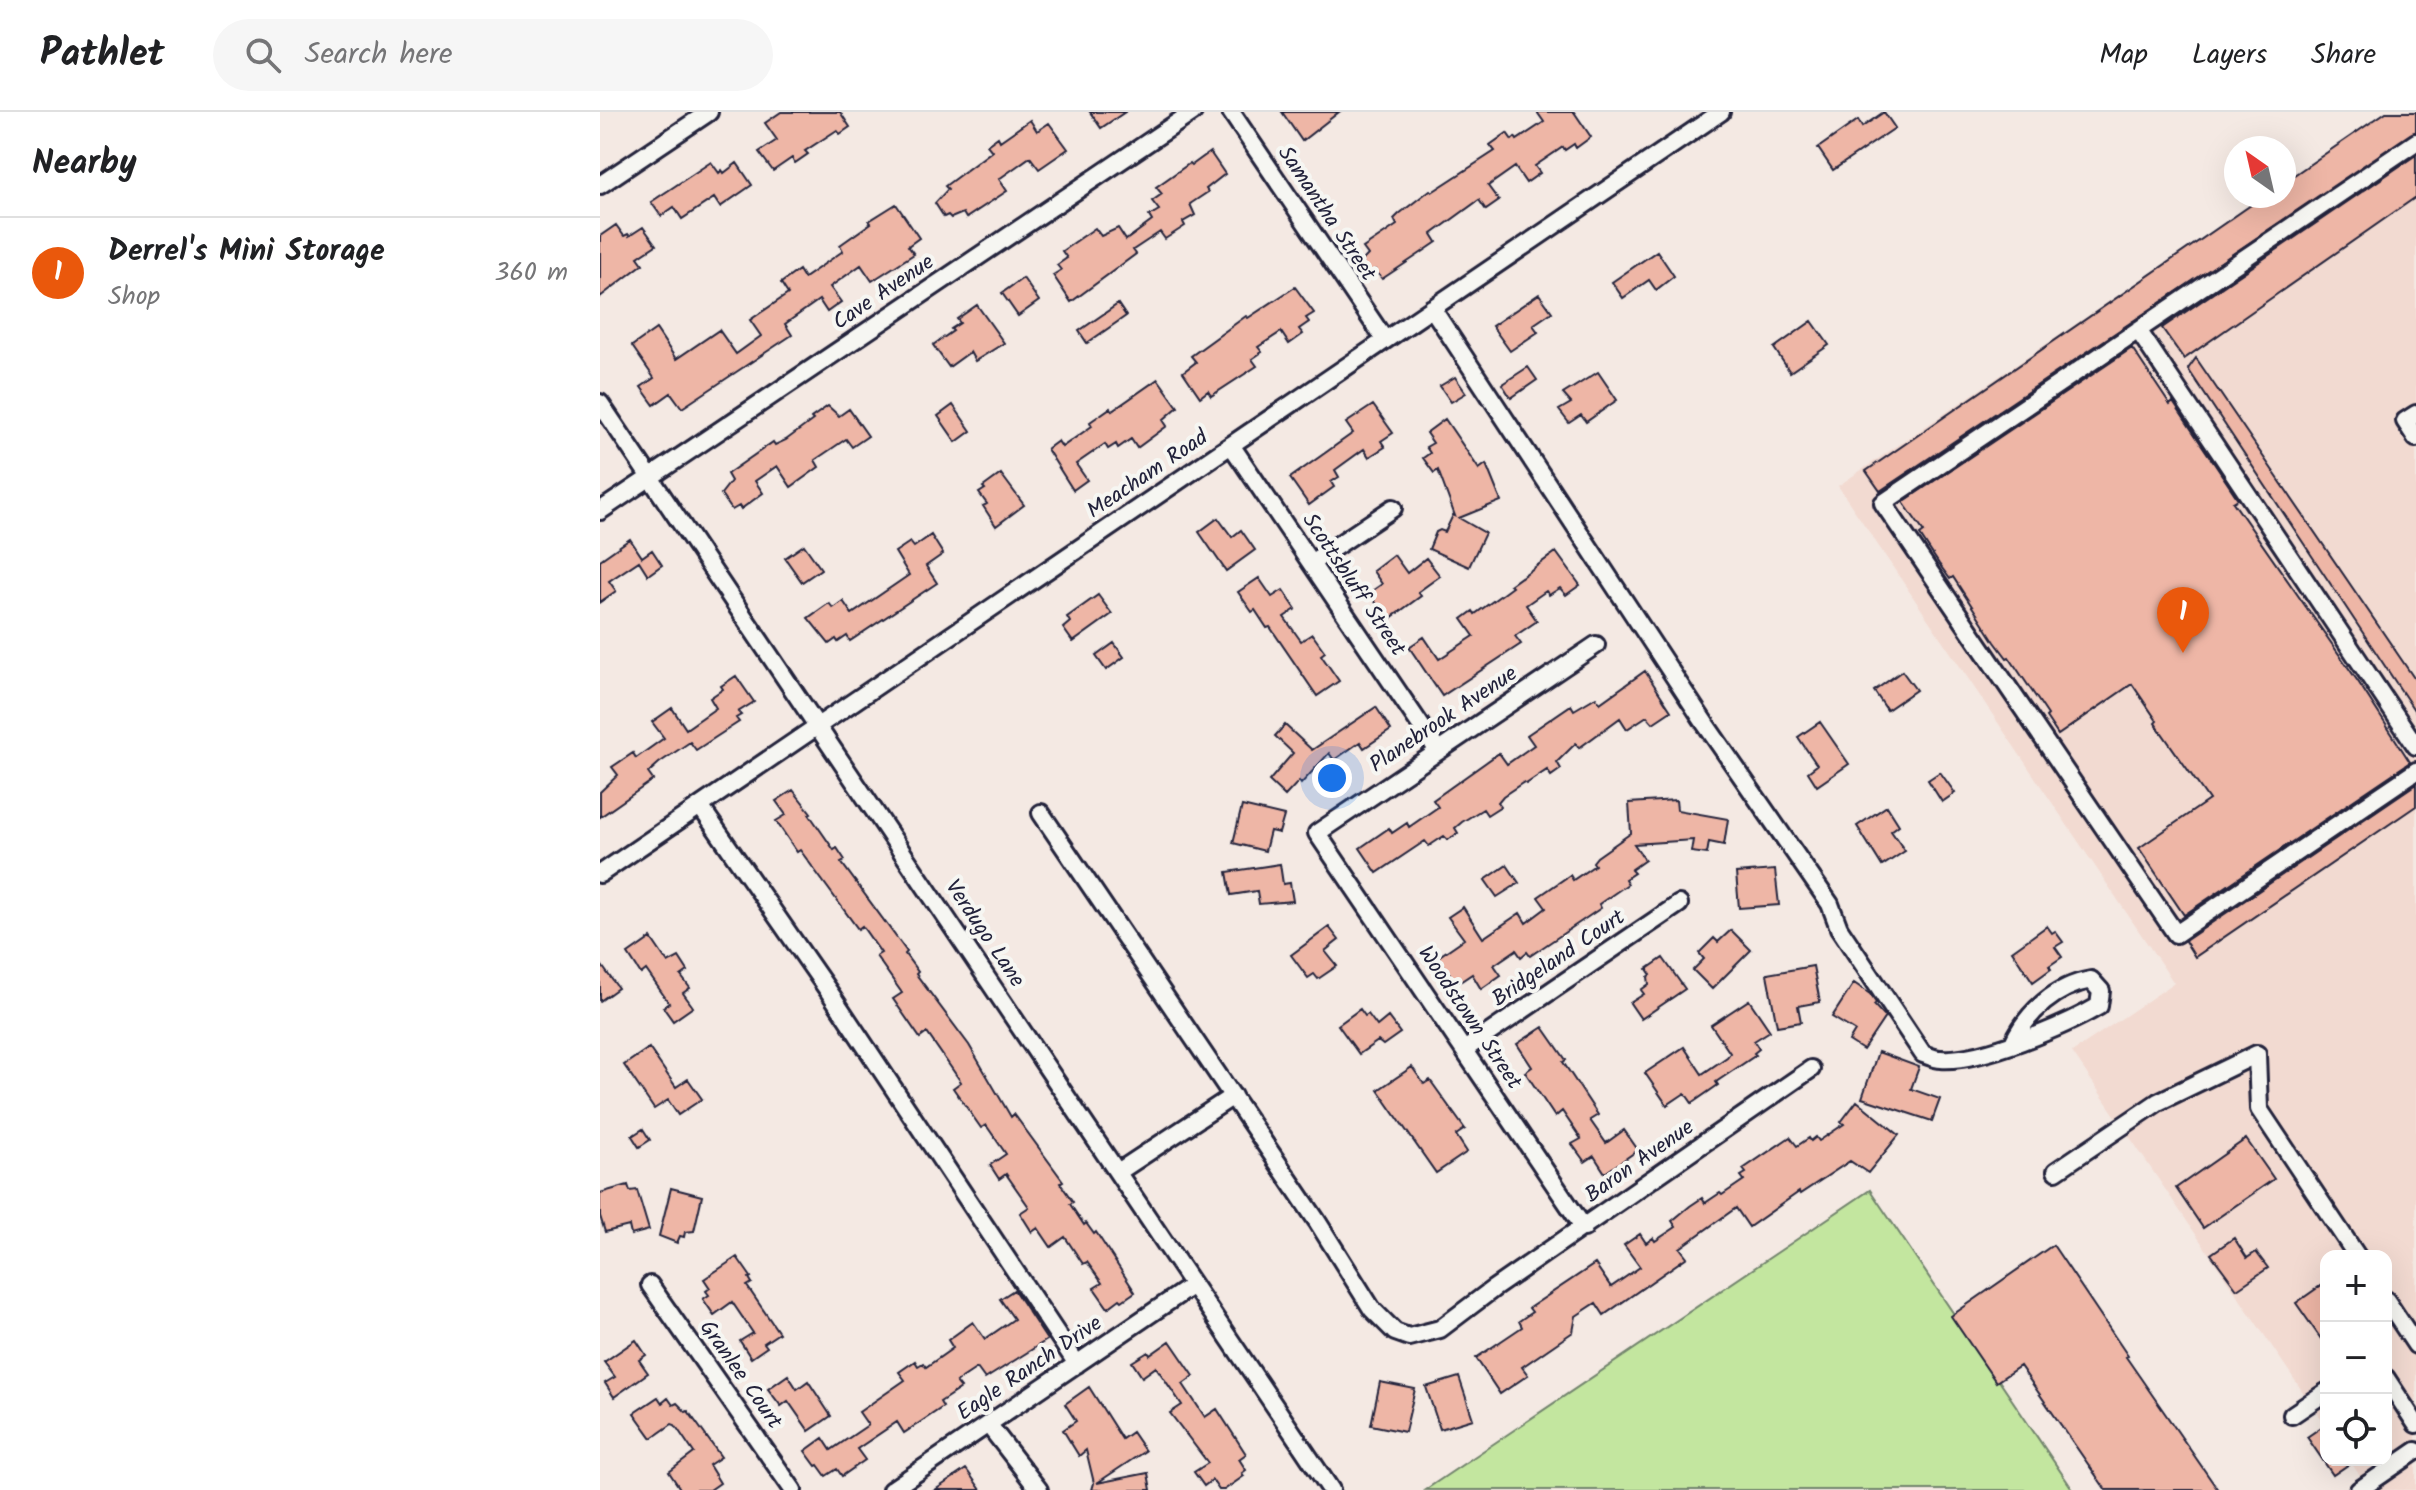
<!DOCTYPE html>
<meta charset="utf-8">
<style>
body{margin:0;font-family:Kalam,sans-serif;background:#f6f6f6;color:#202124}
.controls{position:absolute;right:24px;bottom:24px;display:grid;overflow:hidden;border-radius:16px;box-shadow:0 8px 32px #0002}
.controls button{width:72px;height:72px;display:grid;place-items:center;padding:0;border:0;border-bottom:2px solid #e0e0e0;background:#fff;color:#202124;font:40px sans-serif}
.compass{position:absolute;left:1624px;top:24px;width:72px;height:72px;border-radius:50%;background:#fff;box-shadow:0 8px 32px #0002;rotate:326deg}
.you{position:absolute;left:732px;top:666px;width:28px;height:28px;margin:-20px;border:6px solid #fff;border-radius:50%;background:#1a73e8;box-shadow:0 0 0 12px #1a73e833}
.badge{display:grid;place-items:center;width:52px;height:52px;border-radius:50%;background:#ea580c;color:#fff;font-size:26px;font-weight:700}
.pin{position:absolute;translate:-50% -66px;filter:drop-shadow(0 2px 4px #0008)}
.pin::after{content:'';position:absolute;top:42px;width:28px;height:24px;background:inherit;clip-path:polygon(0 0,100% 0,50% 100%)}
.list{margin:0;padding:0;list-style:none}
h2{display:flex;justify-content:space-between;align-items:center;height:104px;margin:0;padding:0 32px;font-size:34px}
h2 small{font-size:26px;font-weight:400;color:#757577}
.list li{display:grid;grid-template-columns:52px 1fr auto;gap:24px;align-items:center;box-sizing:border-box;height:112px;padding:0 32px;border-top:2px solid #e0e0e0}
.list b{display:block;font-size:30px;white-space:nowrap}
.list p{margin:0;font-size:26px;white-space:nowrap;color:#757577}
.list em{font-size:26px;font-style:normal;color:#757577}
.icon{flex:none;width:44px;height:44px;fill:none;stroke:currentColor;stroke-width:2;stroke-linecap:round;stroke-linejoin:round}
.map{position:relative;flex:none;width:1816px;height:1378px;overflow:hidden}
header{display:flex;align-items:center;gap:48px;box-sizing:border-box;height:112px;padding:0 40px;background:#fff;border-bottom:2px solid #e0e0e0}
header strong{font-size:38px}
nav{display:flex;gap:44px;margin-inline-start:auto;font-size:28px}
.search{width:560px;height:72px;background:#f6f6f6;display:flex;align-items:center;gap:20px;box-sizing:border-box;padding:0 28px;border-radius:44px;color:#757577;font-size:30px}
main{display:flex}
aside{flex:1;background:#fff}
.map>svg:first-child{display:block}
.built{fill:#f2dad1}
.green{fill:#c3e69f;stroke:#72846d;stroke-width:2}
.building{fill:#eeb6a6;stroke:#22223b;stroke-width:2}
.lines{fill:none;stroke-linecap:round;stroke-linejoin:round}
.minor-casing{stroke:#22223b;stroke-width:22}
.minor{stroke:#f6f6f2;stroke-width:16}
.labels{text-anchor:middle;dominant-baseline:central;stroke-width:8;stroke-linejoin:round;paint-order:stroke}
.street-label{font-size:22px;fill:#22223b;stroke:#f6f6f2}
</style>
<header>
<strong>Pathlet</strong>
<div class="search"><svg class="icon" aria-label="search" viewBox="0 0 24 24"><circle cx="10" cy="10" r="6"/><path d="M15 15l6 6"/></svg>Search here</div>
<nav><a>Map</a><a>Layers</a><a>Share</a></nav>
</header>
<main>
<aside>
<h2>Nearby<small></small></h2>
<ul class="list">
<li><span class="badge">1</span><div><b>Derrel's Mini Storage</b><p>Shop</p></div><em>360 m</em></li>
</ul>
</aside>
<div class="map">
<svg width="1816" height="1378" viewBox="0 0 1816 1378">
<rect width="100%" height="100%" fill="#f4e9e3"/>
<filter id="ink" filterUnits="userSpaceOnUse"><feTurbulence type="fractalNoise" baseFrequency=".0125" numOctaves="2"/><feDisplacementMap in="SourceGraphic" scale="16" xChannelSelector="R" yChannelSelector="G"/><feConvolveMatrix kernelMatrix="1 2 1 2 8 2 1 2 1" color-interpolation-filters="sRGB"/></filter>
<g filter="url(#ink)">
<path class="built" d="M1816 0V1378H1770L1749 1348H1786V1144H1726V1314L1472 940 1574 871 1238 374 1664 84H1684Z"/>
<path class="green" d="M1270 1078 1473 1378H825Z"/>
<path class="building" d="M181 0H240L250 15 240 22 237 18 205 39 208 42 195 51 192 46 173 59 159 40 177 28 165 11Z
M490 0H525L501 16Z
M682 0H739L702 29Z
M937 0H974L991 25 976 36 974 32 965 38 963 35 935 54 940 61 926 71 915 55 888 74 899 89 886 98 879 88 832 122 837 130 818 143 782 167 775 158 770 162 761 150 768 143 763 136 797 113 794 107 799 102 830 78 832 80 895 39 890 33 907 21 912 28 915 25 917 28 944 10Z
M1284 0 1295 16 1233 58 1218 36 1258 8 1262 15Z
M1786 0H1816V19L1280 379 1266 359 1664 84H1684V70Z
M430 8 437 19 449 11 468 37 439 57 430 45 399 67 407 79 366 106 363 101 351 106 348 103 344 105 335 91 348 77 345 74 392 39 387 33 398 25 400 29Z
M610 40 625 62 606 77 608 80 590 92 595 103 583 110 585 114 565 127 560 120 533 138 536 142 471 190 453 163 461 158 457 153 467 146 462 139 495 116 501 124 518 116 526 128 552 109 549 104 559 98 552 89 562 82 556 75 590 51 592 53Z
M1816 43V85L1584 247 1562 216Z
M111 50 119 61 122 58 124 61 137 51 152 73 120 95 114 86 82 107 74 95 61 104 51 90Z
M296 92 319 126 308 134 314 142 272 169 261 153 230 175 241 190 227 200 219 188 185 212 192 223 82 296 71 281 54 293 41 275 54 266 32 234 56 217 76 247 119 218 136 242 161 224 150 208 188 182 181 171 199 158 204 166 243 139 240 133 271 111 269 109Z
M16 113 24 124 28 122 29 124 43 115 56 133 38 145 43 152 0 185V124Z
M1057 139 1074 164 1056 178 1049 168 1023 186 1012 170Z
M423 166 439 189 418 204 402 181Z
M695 175 714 201 706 206 709 210 699 217 703 222 689 232 681 220 658 235 662 240 652 247 657 254 611 284 608 279 600 285 583 260 596 250 591 244 646 204 648 206Z
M939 182 952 200 933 213 938 220 910 239 892 214Z
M518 192 526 204 487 231 479 219Z
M377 193 404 231 375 249 370 240 349 255 333 233 353 219 351 217 360 211 357 207Z
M1212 209 1229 233 1190 260 1174 236Z
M1532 236 1570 293 1573 290 1638 387 1633 390 1759 571 1810 650 1584 803 1539 736 1609 688 1555 611 1557 609 1532 572 1458 623 1446 605 1448 603 1409 545 1407 546 1395 530 1353 465 1350 467 1339 452 1320 423 1324 420 1303 390Z
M1596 246 1816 569V601L1588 257Z
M928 255 937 268 911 286 902 272Z
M998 260 1017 288 986 310 981 303 969 311 959 298 971 291 963 282Z
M855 265 866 281 851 290 840 274Z
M558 267 578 295 563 308 567 314 537 336 531 327 518 336 516 332 508 337 505 332 476 352 487 368 473 378 447 337 458 329 462 335 492 314 490 310 510 296 512 299Z
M353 293 371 319 356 330 338 304Z
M773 293 793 321 781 329 785 335 769 345 764 337 735 358 739 365 731 370 734 375 709 393 690 366 753 321 746 311Z
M228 294 239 304 249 297 268 324 252 335 246 327 215 348 219 355 191 375 177 354 155 369 163 381 141 397 139 394 132 398 121 382 131 369 127 362 173 330 175 333 186 328 213 308 211 306Z
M845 307 879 357 886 352 901 389 859 406 885 421 869 455 829 437 836 420 840 418 845 420 853 403 855 404 838 358 834 361 823 346 830 341 826 335 833 331 826 321Z
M401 362 424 393 396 414 383 394 387 392 379 381 385 377 383 375Z
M618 406 632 425 641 418 655 438 626 459 599 420Z
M331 423 343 442 326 454 337 471 250 529 247 524 238 530 236 527 229 532 208 506 229 491 233 496 243 489 252 502 309 463 295 440 310 430 314 435Z
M30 427 42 445 52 438 62 453 48 463 39 449 9 469 16 479 0 490V448Z
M204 433 221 457 202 470 185 446Z
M956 440 980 473 966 483 960 476 949 483 946 479 926 493 937 509 915 524 921 532 842 584 809 535 824 525 839 547 874 524 862 507 873 499 875 502 912 475 910 473Z
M794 443 807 461 826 446 840 464 818 480 821 484 788 508 769 481 782 472 773 459Z
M659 466 672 485 683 478 696 497 684 505 701 529 712 522 725 540 721 543 739 569 717 584 670 515 667 516 655 498 652 500 638 480Z
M498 483 512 502 473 530 463 516 470 510 467 505Z
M514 531 524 545 506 558 496 544Z
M1045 559 1071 599 1053 611 1047 604 1027 617 1020 606 979 636 976 631 957 650 961 657 951 664 947 658 926 672 924 670 903 684 898 690 901 694 887 703 883 697 862 710 855 716 858 721 848 728 844 724 829 734 825 729 777 761 760 736 789 716 792 721 807 711 809 715 838 695 833 688 899 641 907 652 934 633 927 623 971 593 974 598 996 585 1000 591Z
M1302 559 1316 578 1287 598 1274 579Z
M136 564 154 590 138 600 141 603 136 606 139 610 96 638 90 630 59 651 48 661 53 668 0 705V680L18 663 12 655 33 641 36 646 64 626 52 610 72 596 86 617 116 596 110 586 123 577 121 574Z
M776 595 791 618 764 636 760 630 734 648 729 641 701 672 699 669 685 684 669 669 693 641 675 624 685 613 712 638Z
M1220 610 1249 652 1217 674 1208 660 1217 653 1198 625Z
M1340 660 1355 681 1342 690 1328 668Z
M1816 672V694L1595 845 1585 829Z
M193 678 211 701 209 702 234 738 237 736 245 748 241 750 307 840 305 842 318 860 316 862 369 933 411 1005 414 1002 463 1069 460 1071 473 1090 470 1092 484 1113 486 1111 494 1122 496 1120 535 1180 522 1189 520 1187 508 1196 494 1176 502 1171 487 1150 483 1152 465 1125 451 1135 438 1116 432 1120 420 1101 429 1095 406 1062 399 1067 390 1053 406 1042 386 1013 381 1016 353 976 361 970 327 921 320 926 293 887 302 881 276 844 281 841 262 814 258 817 200 738 197 740 176 709 186 703 176 689Z
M1076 688 1077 698 1128 707 1124 733 1109 730 1107 742 1091 740 1093 728 1034 732 1045 748 1031 758 1034 761 1025 767 1028 772 999 792 1001 796 930 844 927 840 921 845 916 838 894 853 901 863 881 877 872 862 857 872 838 845 864 827 848 805 863 795 883 826 920 801 926 811 946 796 938 785 970 763 973 768 995 753 993 750 997 745 1031 721 1029 691Z
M642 694 684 704 679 721 670 719 665 739 633 731Z
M1287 694 1299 713 1291 719 1305 739 1282 754 1257 714Z
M680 752 683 772 690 771 693 789 659 792 657 779 631 783 627 760Z
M907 753 919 771 897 785 885 768Z
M1175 758 1179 793 1139 796 1136 761Z
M1447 814 1452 821 1455 819 1463 830 1455 835 1462 845 1449 854 1451 857 1433 870 1412 839Z
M729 815 739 828 725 839 737 854 718 867 714 862 708 866 691 843Z
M1131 818 1151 838 1112 877 1093 858 1104 847 1099 841 1114 826 1118 830Z
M51 826 68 851 79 845 88 859 81 864 90 876 83 881 93 895 73 909 63 895 69 891 46 858 41 862 28 842Z
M1063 846 1085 877 1041 907 1030 891 1044 882 1041 878 1049 872 1048 865 1051 863 1047 857Z
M0 851 18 876 0 889Z
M1213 854 1220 890 1198 894 1201 910 1177 914 1167 862Z
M1254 871 1270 882 1276 891 1274 893 1285 905 1263 938 1249 929 1255 919 1232 905Z
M1149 888 1170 919 1154 929 1159 937 1154 941 1156 943 1116 970 1118 973 1092 991 1085 981 1067 993 1045 961 1084 935 1102 962 1127 945 1130 941 1111 913Z
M760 897 765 904 768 902 777 914 788 905 800 921 783 933 778 929 759 942 738 913Z
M943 915 966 948 963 950 998 1003 990 1008 1006 1031 1024 1018 1038 1038 1005 1061 994 1044 985 1050 972 1032 981 1027 962 999 955 1005 925 960 932 955 917 932Z
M49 936 76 975 88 967 102 987 78 1003 68 988 54 997 24 953Z
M1278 940 1319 955 1311 977 1340 987 1332 1009 1262 986Z
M812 955 824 972 830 968 865 1017 856 1023 867 1040 836 1061 778 978Z
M1257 989 1299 1023 1268 1061 1250 1049 1200 1082 1199 1080 1149 1115 1136 1096 1080 1136 1087 1145 1004 1203 996 1191 976 1204 973 1220 922 1255 928 1263 900 1282 876 1246 922 1215 919 1209 932 1200 929 1196 995 1152 1011 1175 1040 1155 1024 1133 1040 1122 1046 1131 1053 1126 1055 1129 1076 1115 1072 1109 1090 1094 1102 1086 1105 1091 1120 1081 1122 1083 1144 1068 1141 1064 1146 1061 1143 1057 1190 1025 1197 1034 1209 1026 1211 1029 1216 1025 1219 1029 1244 1012 1241 1010Z
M43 1017 50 1028 39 1035 32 1024Z
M1646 1027 1674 1067 1603 1116 1576 1076Z
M28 1073 30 1079 37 1078 49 1118 31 1123 29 1114 5 1120 0 1104V1081Z
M71 1076 102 1084 94 1119 85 1120 84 1125 80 1124 77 1131 59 1124Z
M1634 1126 1647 1146 1656 1140 1668 1156 1637 1177 1611 1142Z
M1453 1133 1528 1244 1526 1245 1618 1378H1506L1420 1254 1396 1270 1351 1204Z
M137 1145 151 1165 149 1166 152 1171 147 1174 179 1221 164 1231 167 1235 151 1246 140 1229 153 1221 132 1190 114 1203 103 1187 109 1183 106 1179 110 1176 104 1167Z
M1726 1170V1234L1696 1191Z
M414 1178 447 1228 385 1267 377 1256 356 1270 361 1276 340 1290 343 1295 304 1321 297 1310 257 1337 265 1348 242 1364 237 1357 226 1364 218 1353 216 1354 205 1339 223 1326 231 1338 268 1313 259 1300 305 1268 299 1260 315 1249 318 1254 323 1251 326 1255 353 1236 348 1228 373 1210 385 1227 414 1207 400 1187Z
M36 1228 46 1243 39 1248 48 1261 14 1285 5 1271 15 1265 4 1250Z
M570 1229 594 1264 583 1272 605 1305 617 1297 646 1342 639 1347 646 1358 642 1361 644 1364 624 1378H619L612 1368 604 1374 594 1360 608 1351 570 1301 582 1293 556 1255 542 1265 532 1250 548 1240 550 1243Z
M188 1263 197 1277 208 1269 231 1304 209 1319 188 1289 181 1294 168 1277Z
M859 1265 873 1307 840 1317 826 1275Z
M780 1270 815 1277 805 1320 771 1313Z
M489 1275 522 1327 532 1320 545 1339 497 1371 548 1361 551 1378H492L494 1371 486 1338 479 1344 463 1318 476 1309 465 1292Z
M58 1285 62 1291 68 1286 73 1293 77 1291 86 1300 88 1299 121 1345 109 1353 120 1371 110 1378H81L69 1360 94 1341 75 1313 72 1312 52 1326 34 1301Z
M1726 1312V1348H1755L1733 1363 1707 1325Z
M366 1357 381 1378H335Z"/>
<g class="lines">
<g class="minor-casing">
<path id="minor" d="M631 0 785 228
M1816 30 1283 391 1576 822 1816 659
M0 73 109 0
M832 196 1106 613 1230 792 1239 816 1323 942C1329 944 1335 947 1341 947 1380 950 1465 914 1499 894L1501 879 1491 868C1456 874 1427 900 1413 931
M1538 218 1816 634
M0 291 731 1378
M1816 302 1805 309 1816 326
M631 333 838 639
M0 399 593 0
M711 451 793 396
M100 694 232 884 477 1252
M441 701 717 1109 772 1197 795 1220 809 1225 840 1217 893 1177 1211 957
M0 762 1121 0
M864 938 1079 792
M1456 1059 1558 990 1657 942 1659 997 1757 1144
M518 1060 633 984
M984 1116 717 721 996 533
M50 1173 193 1378
M1786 1188 1816 1233
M1786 1266 1816 1312
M1692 1303 1726 1280
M388 1312 439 1378
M291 1378 593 1173
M1759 1378 1816 1339"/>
</g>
<use href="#minor" class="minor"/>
</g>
</g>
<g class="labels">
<g class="street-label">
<text transform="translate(726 102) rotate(56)">Samantha Street</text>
<text transform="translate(284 181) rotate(-34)">Cave Avenue</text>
<text transform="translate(548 363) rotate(-34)">Meacham Road</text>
<text transform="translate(753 473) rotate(56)">Scottsbluff Street</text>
<text transform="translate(844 608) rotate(-34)">Planebrook Avenue</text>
<text transform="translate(384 822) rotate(56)">Verdugo Lane</text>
<text transform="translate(959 847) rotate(-34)">Bridgeland Court</text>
<text transform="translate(869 906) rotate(56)">Woodstown Street</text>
<text transform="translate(1040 1050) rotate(-35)">Baron Avenue</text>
<text transform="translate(430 1257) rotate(-34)">Eagle Ranch Drive</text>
<text transform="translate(140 1263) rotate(55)">Granlee Court</text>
</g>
</g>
</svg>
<div class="controls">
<button>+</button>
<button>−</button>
<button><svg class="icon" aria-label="locate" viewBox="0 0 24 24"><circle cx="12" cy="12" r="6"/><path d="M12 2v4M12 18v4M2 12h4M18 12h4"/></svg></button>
</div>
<svg class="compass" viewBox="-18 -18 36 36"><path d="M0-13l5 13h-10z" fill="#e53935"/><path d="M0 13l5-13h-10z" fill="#757577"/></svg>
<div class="you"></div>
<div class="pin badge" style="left:1583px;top:541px">1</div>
</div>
</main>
